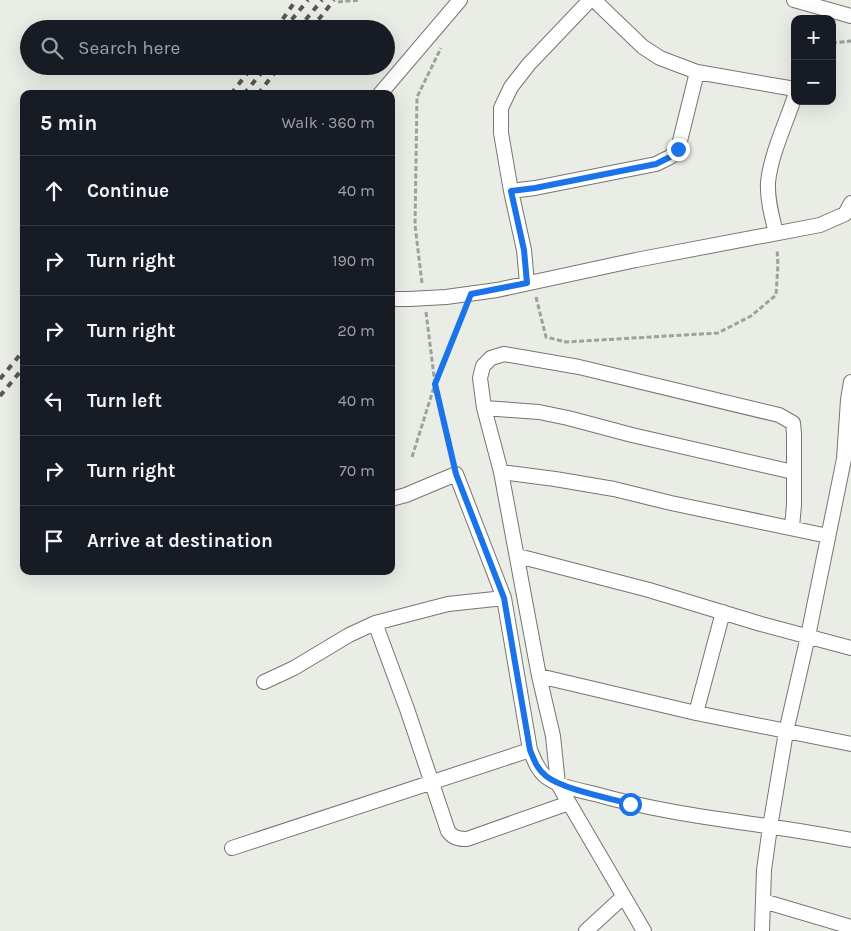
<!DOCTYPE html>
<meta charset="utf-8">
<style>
body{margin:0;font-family:Karla,sans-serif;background:#20242c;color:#f1f3f6}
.controls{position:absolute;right:15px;top:15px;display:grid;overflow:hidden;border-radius:10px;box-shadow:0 5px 20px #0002}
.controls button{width:45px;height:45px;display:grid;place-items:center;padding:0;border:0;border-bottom:1px solid #363941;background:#171b24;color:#f1f3f6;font:25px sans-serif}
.stop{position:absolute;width:15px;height:15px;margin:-11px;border:4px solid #1a73e8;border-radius:50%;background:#fff}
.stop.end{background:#1a73e8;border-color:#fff;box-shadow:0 1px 5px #0008}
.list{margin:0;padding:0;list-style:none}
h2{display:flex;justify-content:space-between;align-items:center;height:65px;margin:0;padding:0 20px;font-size:21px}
h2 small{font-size:16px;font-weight:400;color:#9ea1a6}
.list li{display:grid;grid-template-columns:32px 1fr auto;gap:15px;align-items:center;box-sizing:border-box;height:70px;padding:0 20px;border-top:1px solid #363941}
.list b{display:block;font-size:19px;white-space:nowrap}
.list em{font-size:16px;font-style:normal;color:#9ea1a6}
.icon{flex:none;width:28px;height:28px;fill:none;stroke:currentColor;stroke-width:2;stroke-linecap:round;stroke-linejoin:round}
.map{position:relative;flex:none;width:851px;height:931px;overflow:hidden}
.search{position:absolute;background:#171b24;box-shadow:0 5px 20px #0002;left:20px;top:20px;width:375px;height:55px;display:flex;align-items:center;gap:12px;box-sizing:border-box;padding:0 18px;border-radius:28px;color:#9ea1a6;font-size:19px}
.panel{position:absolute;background:#171b24;box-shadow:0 5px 20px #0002;left:20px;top:90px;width:375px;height:485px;border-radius:10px}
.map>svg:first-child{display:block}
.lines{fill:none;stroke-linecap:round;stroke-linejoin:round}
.minor-casing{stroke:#757671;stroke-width:16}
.path{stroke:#9ea09b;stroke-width:3;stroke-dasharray:5 2.5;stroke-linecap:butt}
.minor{stroke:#fff;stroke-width:14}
.rail{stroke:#575855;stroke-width:4;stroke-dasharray:6 6;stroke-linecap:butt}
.route{stroke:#1a73e8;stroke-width:6}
</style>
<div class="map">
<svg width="851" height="931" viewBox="0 0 851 931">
<rect width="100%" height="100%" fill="#eaece6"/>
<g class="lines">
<g class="minor-casing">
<path id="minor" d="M794 0 851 16
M697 72 795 89
M380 94 460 0
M511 191 535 188 656 164 670 157 678 149 697 72 660 58 643 47 594 0
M776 233C772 217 767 199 768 182 771 154 786 123 795 96
M527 283 524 250 511 191 501 133V108L511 87 529 64 590 0
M391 299H409L446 297 497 290 636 260 820 225 845 214 851 203
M484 408 539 412 568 418 632 435 793 472
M501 472 555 479 614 489 671 503 828 536
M391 499 406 495 456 474 504 598 530 750C534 759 537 769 545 776 559 787 578 790 595 794 679 818 766 823 851 840
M518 556 649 590 761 624 851 648
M375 623 407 709 448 831C453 838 459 839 467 839L569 803
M539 676 696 713 851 744
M264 682 294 668 349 635 375 623 448 604 504 598
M696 713 723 612
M232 848 530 750
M763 901 851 927
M586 931 623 897
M644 931 558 784 553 736 539 676 501 472 484 408 480 378 483 366 491 358 504 354 579 367 779 415 793 423 794 434V505L792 527
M762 931 764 870 770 827 786 732 808 636 844 459 848 400 851 382"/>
</g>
<path class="path" d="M338 2 360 0
M832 43 851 41
M422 283 415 225 417 97 441 48
M536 297 546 337 566 342 718 333 751 316 776 295 778 265 777 249
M426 312 435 384 453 460
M412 457 435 384 465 308"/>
<use href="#minor" class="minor"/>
<path class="rail" d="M276 29 296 0
M284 29 308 0
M298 29 322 0
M311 29 334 0
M231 94 253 66
M244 94 267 66
M258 94 280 66
M0 379 24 350
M0 396 24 367"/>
</g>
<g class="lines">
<path class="route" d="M630 804C608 798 562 789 546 776 537 769 534 760 530 750L504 598 456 474 435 384 471 294 527 283 524 250 511 191 535 188 656 164 670 157 678 149"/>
</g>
</svg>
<div class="controls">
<button>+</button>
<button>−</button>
</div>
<div class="stop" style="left:630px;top:804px"></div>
<div class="stop end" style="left:678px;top:149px"></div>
<div class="search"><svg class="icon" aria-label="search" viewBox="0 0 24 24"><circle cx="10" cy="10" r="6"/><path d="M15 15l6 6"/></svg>Search here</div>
<section class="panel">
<h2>5 min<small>Walk · 360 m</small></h2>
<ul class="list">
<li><svg class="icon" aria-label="ahead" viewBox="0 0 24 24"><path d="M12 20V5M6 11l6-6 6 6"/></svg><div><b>Continue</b></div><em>40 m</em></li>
<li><svg class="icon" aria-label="right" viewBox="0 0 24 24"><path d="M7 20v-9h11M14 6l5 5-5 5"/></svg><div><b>Turn right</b></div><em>190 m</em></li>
<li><svg class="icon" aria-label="right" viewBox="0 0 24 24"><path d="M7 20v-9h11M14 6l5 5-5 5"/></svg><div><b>Turn right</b></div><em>20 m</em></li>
<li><svg class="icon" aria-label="left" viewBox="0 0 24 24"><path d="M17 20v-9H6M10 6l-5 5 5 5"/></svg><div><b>Turn left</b></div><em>40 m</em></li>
<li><svg class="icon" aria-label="right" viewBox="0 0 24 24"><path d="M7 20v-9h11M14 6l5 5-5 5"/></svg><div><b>Turn right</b></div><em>70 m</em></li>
<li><svg class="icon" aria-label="arrive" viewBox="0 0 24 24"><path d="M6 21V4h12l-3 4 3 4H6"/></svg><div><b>Arrive at destination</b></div></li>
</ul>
</section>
</div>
